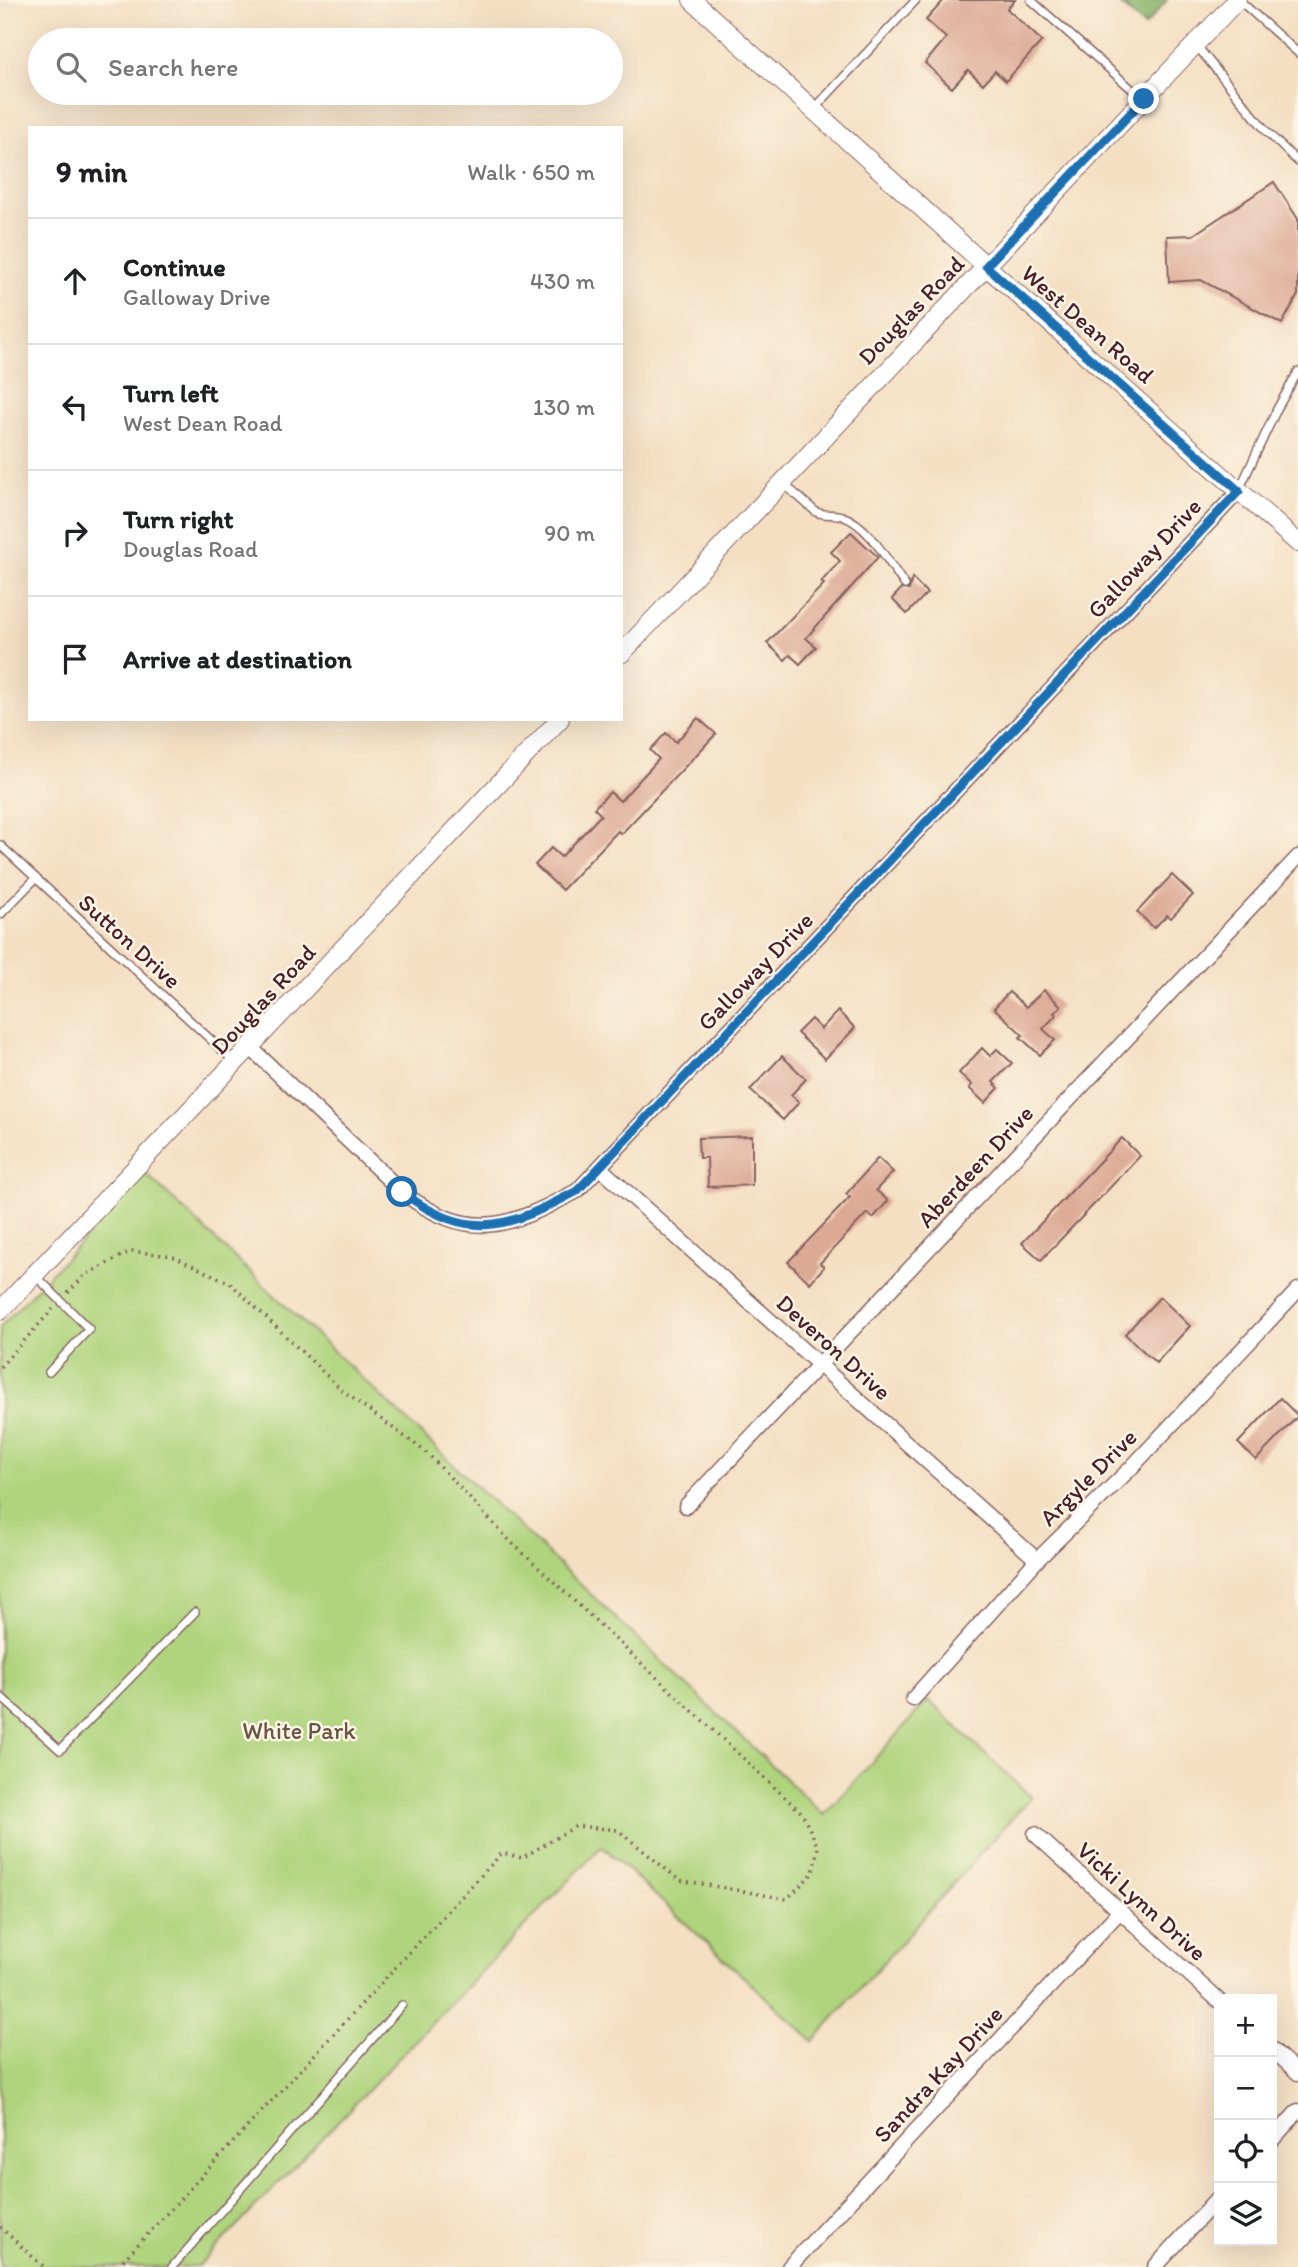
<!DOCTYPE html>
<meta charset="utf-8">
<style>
body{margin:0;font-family:Itim,sans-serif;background:#f6f6f6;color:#202124}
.controls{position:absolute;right:21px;bottom:21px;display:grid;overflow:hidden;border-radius:0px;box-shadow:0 7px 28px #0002}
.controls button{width:63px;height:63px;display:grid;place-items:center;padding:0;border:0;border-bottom:2px solid #e0e0e0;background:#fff;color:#202124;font:35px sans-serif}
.stop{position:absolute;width:21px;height:21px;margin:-16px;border:5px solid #1f6fb2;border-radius:50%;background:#fff}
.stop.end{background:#1f6fb2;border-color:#fff;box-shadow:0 2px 7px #0008}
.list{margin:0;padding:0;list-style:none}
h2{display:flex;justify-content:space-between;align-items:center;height:91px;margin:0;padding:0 28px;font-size:30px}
h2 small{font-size:23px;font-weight:400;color:#757577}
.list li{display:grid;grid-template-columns:46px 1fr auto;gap:21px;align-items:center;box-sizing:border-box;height:126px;padding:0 28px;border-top:2px solid #e0e0e0}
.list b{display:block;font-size:26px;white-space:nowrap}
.list p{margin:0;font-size:23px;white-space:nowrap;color:#757577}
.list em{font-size:23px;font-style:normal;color:#757577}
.icon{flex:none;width:38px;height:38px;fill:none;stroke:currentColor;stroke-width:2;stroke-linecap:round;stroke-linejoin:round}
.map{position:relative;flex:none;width:1298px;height:2267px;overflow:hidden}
.search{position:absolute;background:#fff;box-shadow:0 7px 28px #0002;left:28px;top:28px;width:595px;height:77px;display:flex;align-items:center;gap:18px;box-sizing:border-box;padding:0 24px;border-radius:38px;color:#757577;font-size:26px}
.panel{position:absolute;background:#fff;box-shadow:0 7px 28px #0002;left:28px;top:126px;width:595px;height:595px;border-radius:0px}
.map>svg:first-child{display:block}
.green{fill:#afd47d;stroke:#7c7a54;stroke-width:2}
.forest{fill:url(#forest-firs);stroke:#6a6a4c;stroke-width:2}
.building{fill:#dca994}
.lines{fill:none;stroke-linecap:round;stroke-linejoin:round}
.service-casing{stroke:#866260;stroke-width:10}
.minor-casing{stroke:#866260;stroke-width:17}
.tertiary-casing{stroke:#866260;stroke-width:20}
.path{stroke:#866260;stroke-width:3.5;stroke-dasharray:2 5;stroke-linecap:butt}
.service{stroke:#fff;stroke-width:7}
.minor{stroke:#fff;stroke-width:14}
.tertiary{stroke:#fff;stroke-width:18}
.route{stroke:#1f6fb2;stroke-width:9}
.labels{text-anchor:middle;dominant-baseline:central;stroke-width:5;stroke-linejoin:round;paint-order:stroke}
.street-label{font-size:24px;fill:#4a1f2b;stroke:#fcf5e5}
.park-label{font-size:24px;fill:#685544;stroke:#fcf5e5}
</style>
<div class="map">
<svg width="1298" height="2267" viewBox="0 0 1298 2267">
<defs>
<pattern id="forest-firs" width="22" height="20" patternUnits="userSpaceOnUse" patternTransform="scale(1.75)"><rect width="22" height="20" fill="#8bb66c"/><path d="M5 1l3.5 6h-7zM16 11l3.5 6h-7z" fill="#749359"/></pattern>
</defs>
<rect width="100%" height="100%" fill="#fcf5e5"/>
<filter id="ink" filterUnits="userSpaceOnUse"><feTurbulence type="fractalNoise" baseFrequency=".0143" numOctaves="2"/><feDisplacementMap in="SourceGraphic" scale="14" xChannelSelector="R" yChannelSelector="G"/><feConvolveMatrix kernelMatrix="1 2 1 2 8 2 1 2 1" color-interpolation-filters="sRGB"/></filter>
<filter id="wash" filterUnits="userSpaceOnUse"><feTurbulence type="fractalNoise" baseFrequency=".00686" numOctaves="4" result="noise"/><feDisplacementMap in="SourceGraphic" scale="28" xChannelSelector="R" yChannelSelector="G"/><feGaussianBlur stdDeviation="1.57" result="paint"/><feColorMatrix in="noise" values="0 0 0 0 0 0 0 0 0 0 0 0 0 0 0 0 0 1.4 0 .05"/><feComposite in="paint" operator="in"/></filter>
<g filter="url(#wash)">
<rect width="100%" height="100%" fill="#f4dfc3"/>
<path class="green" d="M146 1174 824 1815 928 1700 1031 1797 813 2041 602 1846 198 2267H0V1327Z"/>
<path class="forest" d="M1115 0H1167L1145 26Z"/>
<g id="blocks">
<path class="building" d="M944 0H1015L1007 9 1042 41 1006 81 995 71 983 84 968 70 952 88 925 63 946 38 926 20Z
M1274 182 1298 219V295L1282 324 1201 280 1169 282 1167 236 1193 235Z
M851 532 878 557 806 638 816 647 800 664 790 655 785 660 767 643 824 584 821 582 840 561 831 552Z
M912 578 927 593 907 614 892 599 901 589 909 590Z
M698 718 716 734 621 834 618 831 562 890 535 865 551 848 561 857 601 815 594 808 610 792 620 801 659 759 650 750 666 733 676 742Z
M1172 875 1193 895 1171 918 1167 915 1154 928 1137 912Z
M1044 990 1061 1006 1054 1013 1056 1015 1043 1029 1055 1040 1040 1055 1020 1037 1023 1035 994 1008 1009 992 1026 1007Z
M838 1011 855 1028 825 1059 797 1033 811 1019 821 1029Z
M982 1048 990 1056 997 1049 1012 1063 993 1082 999 1088 985 1103 969 1088 972 1085 959 1073Z
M782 1056 806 1079 791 1095 799 1102 783 1120 750 1090Z
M752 1136V1185L708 1187 707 1158H699L698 1138Z
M1122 1138 1140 1156 1041 1260 1022 1243Z
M878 1158 893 1172 876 1190 888 1201 873 1218 867 1213 820 1263 824 1267 810 1283 788 1262 850 1197 846 1194Z
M1160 1297 1190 1326 1156 1363 1125 1334Z
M1280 1398 1298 1416 1256 1460 1238 1443Z"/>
</g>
</g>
<g filter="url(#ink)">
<use href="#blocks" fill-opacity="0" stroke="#866260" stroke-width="2"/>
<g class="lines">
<g class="service-casing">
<path id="service" d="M1031 0 1143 99
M1239 0 1298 53
M1196 45 1267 132 1298 162
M814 109 916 0
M784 484 816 512C824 516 834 513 842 516 871 526 888 563 905 585
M1239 490 1277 409 1298 372
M0 845 236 1063
M0 915 35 879
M35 1275 89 1329 49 1372
M0 1696 60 1750 195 1612
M172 2267 402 2005"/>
</g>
<g class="minor-casing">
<path id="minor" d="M251 1048 402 1192C470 1243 508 1228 577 1191L1239 491
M600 1168 1037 1560
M686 1506 1298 857
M913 1699 1037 1560 1131 1468 1298 1290
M1035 1834 1219 2001
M1272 2049 1298 2073
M1272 2140 1298 2111
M789 2267 1120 1911
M1155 2267 1219 2197"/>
</g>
<g class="tertiary-casing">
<path id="tertiary" d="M692 0 986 266 1298 543
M621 654 1237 0
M0 1311 560 719"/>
</g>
<path class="path" d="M68 1293 84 1276 131 1251 172 1256 230 1283 344 1392 427 1453 510 1541 802 1813 818 1847 813 1873 787 1899 679 1880 618 1830 576 1826 522 1858 502 1853 117 2267
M0 1367 53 1309
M0 2227 44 2267"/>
<use href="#service" class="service"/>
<use href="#minor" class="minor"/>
<use href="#tertiary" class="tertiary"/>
</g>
</g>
<g class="lines" filter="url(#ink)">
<path class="route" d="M402 1192C470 1243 508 1228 577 1191L1239 491 986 266 1144 99"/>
</g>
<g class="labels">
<g class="street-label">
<text transform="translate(911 310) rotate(-46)">Douglas Road</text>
<text transform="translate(1088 324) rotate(41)">West Dean Road</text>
<text transform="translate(1144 558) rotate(-47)">Galloway Drive</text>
<text transform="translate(130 941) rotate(42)">Sutton Drive</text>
<text transform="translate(755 971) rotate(-46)">Galloway Drive</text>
<text transform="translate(263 999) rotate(-47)">Douglas Road</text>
<text transform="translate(975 1166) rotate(-47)">Aberdeen Drive</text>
<text transform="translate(834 1347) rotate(42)">Deveron Drive</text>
<text transform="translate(1088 1477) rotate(-45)">Argyle Drive</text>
<text transform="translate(1142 1901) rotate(42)">Vicki Lynn Drive</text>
<text transform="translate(938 2074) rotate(-47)">Sandra Kay Drive</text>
</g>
<g class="park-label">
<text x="299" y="1730">White Park</text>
</g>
</g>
</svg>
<div class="controls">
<button>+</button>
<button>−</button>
<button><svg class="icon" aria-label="locate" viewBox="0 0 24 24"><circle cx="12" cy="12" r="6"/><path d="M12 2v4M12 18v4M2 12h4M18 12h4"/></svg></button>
<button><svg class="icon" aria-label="layers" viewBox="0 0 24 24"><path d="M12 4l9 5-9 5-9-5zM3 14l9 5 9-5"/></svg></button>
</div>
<div class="stop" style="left:402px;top:1192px"></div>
<div class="stop end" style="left:1144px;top:99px"></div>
<div class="search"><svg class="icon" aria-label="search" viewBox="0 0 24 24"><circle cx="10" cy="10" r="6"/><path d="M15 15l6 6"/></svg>Search here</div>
<section class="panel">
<h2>9 min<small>Walk · 650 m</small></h2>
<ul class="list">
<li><svg class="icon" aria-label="ahead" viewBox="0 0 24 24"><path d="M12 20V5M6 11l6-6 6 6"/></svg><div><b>Continue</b><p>Galloway Drive</p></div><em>430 m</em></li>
<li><svg class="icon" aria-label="left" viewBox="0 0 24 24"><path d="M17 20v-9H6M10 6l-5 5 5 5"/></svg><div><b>Turn left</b><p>West Dean Road</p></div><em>130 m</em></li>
<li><svg class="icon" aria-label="right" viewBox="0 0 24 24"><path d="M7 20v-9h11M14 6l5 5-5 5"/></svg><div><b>Turn right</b><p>Douglas Road</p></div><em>90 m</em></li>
<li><svg class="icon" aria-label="arrive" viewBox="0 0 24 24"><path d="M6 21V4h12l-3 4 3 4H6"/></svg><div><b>Arrive at destination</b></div></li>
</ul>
</section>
</div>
